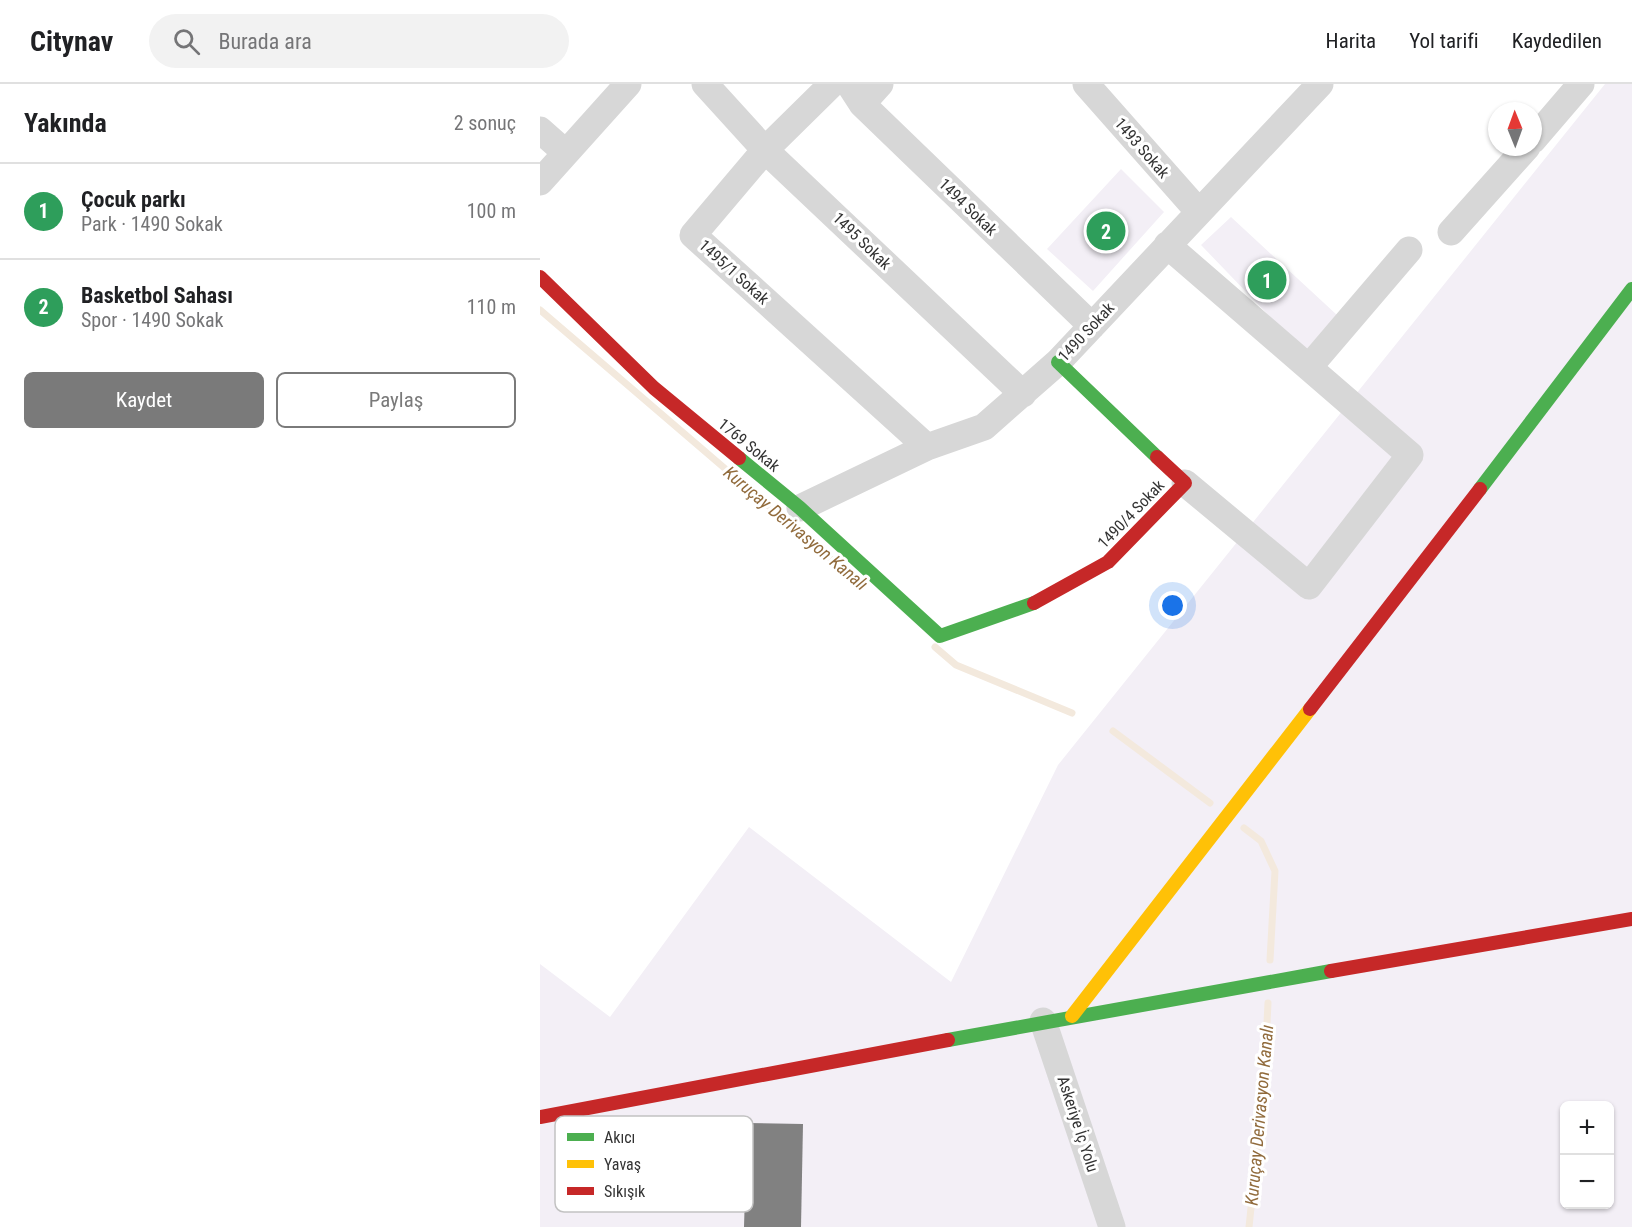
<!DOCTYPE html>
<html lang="tr">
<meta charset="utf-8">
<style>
body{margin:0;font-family:"Roboto Condensed",sans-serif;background:#f2f2f2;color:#202124}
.controls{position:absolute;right:18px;bottom:18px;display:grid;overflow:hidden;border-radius:9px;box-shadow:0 2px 4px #0004}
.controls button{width:54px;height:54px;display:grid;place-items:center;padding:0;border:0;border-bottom:2px solid #e0e0e0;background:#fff;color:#202124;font:30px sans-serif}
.compass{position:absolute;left:948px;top:18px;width:54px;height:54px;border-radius:50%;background:#fff;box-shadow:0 2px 4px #0004;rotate:359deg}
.you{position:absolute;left:633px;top:522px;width:21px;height:21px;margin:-15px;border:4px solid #fff;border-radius:50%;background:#1a73e8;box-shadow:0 0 0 9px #1a73e833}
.badge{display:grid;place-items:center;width:39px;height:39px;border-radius:50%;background:#7a7a7a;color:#fff;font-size:20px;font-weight:700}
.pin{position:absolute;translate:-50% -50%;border:3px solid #fff;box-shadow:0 2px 6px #0006}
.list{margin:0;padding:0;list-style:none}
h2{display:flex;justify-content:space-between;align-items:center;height:78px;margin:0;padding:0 24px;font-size:26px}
h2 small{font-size:20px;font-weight:400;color:#757577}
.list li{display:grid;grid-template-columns:39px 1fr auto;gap:18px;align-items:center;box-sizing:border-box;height:96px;padding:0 24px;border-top:2px solid #e0e0e0}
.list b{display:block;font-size:22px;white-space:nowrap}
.list p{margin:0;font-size:20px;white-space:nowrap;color:#757577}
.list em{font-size:20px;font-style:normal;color:#757577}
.actions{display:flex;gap:12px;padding:18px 24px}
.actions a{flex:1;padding:14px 0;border:2px solid #7a7a7a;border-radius:9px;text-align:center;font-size:21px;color:#7a7a7a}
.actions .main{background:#7a7a7a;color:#fff}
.icon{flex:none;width:33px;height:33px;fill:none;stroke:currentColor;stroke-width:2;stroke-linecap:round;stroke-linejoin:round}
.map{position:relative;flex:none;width:1092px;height:1143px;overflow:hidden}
header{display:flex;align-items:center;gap:36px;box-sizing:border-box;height:84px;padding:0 30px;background:#fff;border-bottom:2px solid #e0e0e0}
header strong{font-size:28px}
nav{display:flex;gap:33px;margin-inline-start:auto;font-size:21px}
.search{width:420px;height:54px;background:#f2f2f2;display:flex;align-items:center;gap:15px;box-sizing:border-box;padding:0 21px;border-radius:33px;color:#757577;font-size:22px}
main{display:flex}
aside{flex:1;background:#fff}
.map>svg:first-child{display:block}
.green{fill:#f3eff6;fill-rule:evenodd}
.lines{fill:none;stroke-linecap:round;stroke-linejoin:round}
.stream{stroke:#f3e9dd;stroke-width:7}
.building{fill:#818181}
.street{stroke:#d7d7d7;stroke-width:27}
.fast{stroke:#4caf50;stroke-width:14}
.slow{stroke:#ffc107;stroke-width:14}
.jam{stroke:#c62828;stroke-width:14}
.labels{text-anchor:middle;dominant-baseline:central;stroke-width:6;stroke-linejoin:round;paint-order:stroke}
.street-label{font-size:16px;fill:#333;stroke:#fff}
.water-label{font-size:18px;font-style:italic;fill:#916b3c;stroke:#fff}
.key{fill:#fff;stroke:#c2c2c2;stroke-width:1.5}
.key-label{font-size:16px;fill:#333}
</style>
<header>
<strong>Citynav</strong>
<div class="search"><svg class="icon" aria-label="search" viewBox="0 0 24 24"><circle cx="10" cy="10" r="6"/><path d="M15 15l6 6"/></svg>Burada ara</div>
<nav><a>Harita</a><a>Yol tarifi</a><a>Kaydedilen</a></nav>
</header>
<main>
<aside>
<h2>Yakında<small>2 sonuç</small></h2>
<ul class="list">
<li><span class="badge" style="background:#2e9e5b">1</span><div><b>Çocuk parkı</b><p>Park · 1490 Sokak</p></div><em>100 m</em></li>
<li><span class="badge" style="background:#2e9e5b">2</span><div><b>Basketbol Sahası</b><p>Spor · 1490 Sokak</p></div><em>110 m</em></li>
</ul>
<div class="actions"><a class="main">Kaydet</a><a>Paylaş</a></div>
</aside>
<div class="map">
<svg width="1092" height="1143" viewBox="0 0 1092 1143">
<rect width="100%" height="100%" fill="#fff"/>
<path class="green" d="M1065 0H1092V1143H0V880L70 933 209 743 411 898 518 681ZM1024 1022H1070V1120H1024Z
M581 85 624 128 553 207 507 165Z
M691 133 797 231 764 268 661 161Z"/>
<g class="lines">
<path class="stream" d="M0 226 315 496
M395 563 416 581 532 629
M573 647 670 719
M704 744 721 757 735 787 730 876
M709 1143 724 999 728 919"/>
</g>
<path class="building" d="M207 1039 263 1040 261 1143H204Z"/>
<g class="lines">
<path class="street" d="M165 0 225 66 483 310
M292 0 225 66 153 151 387 363
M309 0 322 20 552 242
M546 0 659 128
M322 20 340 0
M0 46 26 69
M993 56 1041 0
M0 98 88 0
M911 148 987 63
M627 161 870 371 769 502 645 399
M769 283 869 166
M260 424 387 363 444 343 518 278 780 0
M503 937 572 1143"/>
<path class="fast" d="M518 278 617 373
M199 374 260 424 400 552 494 519
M940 405 1092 205
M408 956 791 887"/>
<path class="slow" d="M532 932 770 625"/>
<path class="jam" d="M0 193 114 304 199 374
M494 519 568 478 645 399 617 373
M770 625 940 405
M791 887 1092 835
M0 1033 408 956"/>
</g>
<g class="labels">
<g class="street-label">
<text transform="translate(602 64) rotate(49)">1493 Sokak</text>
<text transform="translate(428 123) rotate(44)">1494 Sokak</text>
<text transform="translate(322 157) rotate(44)">1495 Sokak</text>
<text transform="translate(194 188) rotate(42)">1495/1 Sokak</text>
<text transform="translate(546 248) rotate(-47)">1490 Sokak</text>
<text transform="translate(209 361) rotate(39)">1769 Sokak</text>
<text transform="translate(591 430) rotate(-46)">1490/4 Sokak</text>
<text transform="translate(538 1040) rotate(72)">Askeriye İç Yolu</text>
</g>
<g class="water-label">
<text transform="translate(256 444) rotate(40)">Kuruçay Derivasyon Kanalı</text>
<text transform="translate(719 1031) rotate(-85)">Kuruçay Derivasyon Kanalı</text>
</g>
</g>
<rect x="15" y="1032" width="198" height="96" rx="9" class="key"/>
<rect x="27" y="1049" width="27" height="8" fill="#4caf50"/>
<rect x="27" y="1076" width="27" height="8" fill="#ffc107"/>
<rect x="27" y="1103" width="27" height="8" fill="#c62828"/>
<g class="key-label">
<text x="64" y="1059">Akıcı</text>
<text x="64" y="1086">Yavaş</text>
<text x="64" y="1113">Sıkışık</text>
</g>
</svg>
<div class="controls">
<button>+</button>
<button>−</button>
</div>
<svg class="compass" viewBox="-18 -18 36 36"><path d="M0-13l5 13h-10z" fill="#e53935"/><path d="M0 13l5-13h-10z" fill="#757577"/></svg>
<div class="you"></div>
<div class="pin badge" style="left:727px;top:196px;background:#2e9e5b">1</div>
<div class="pin badge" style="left:566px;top:147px;background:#2e9e5b">2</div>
</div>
</main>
